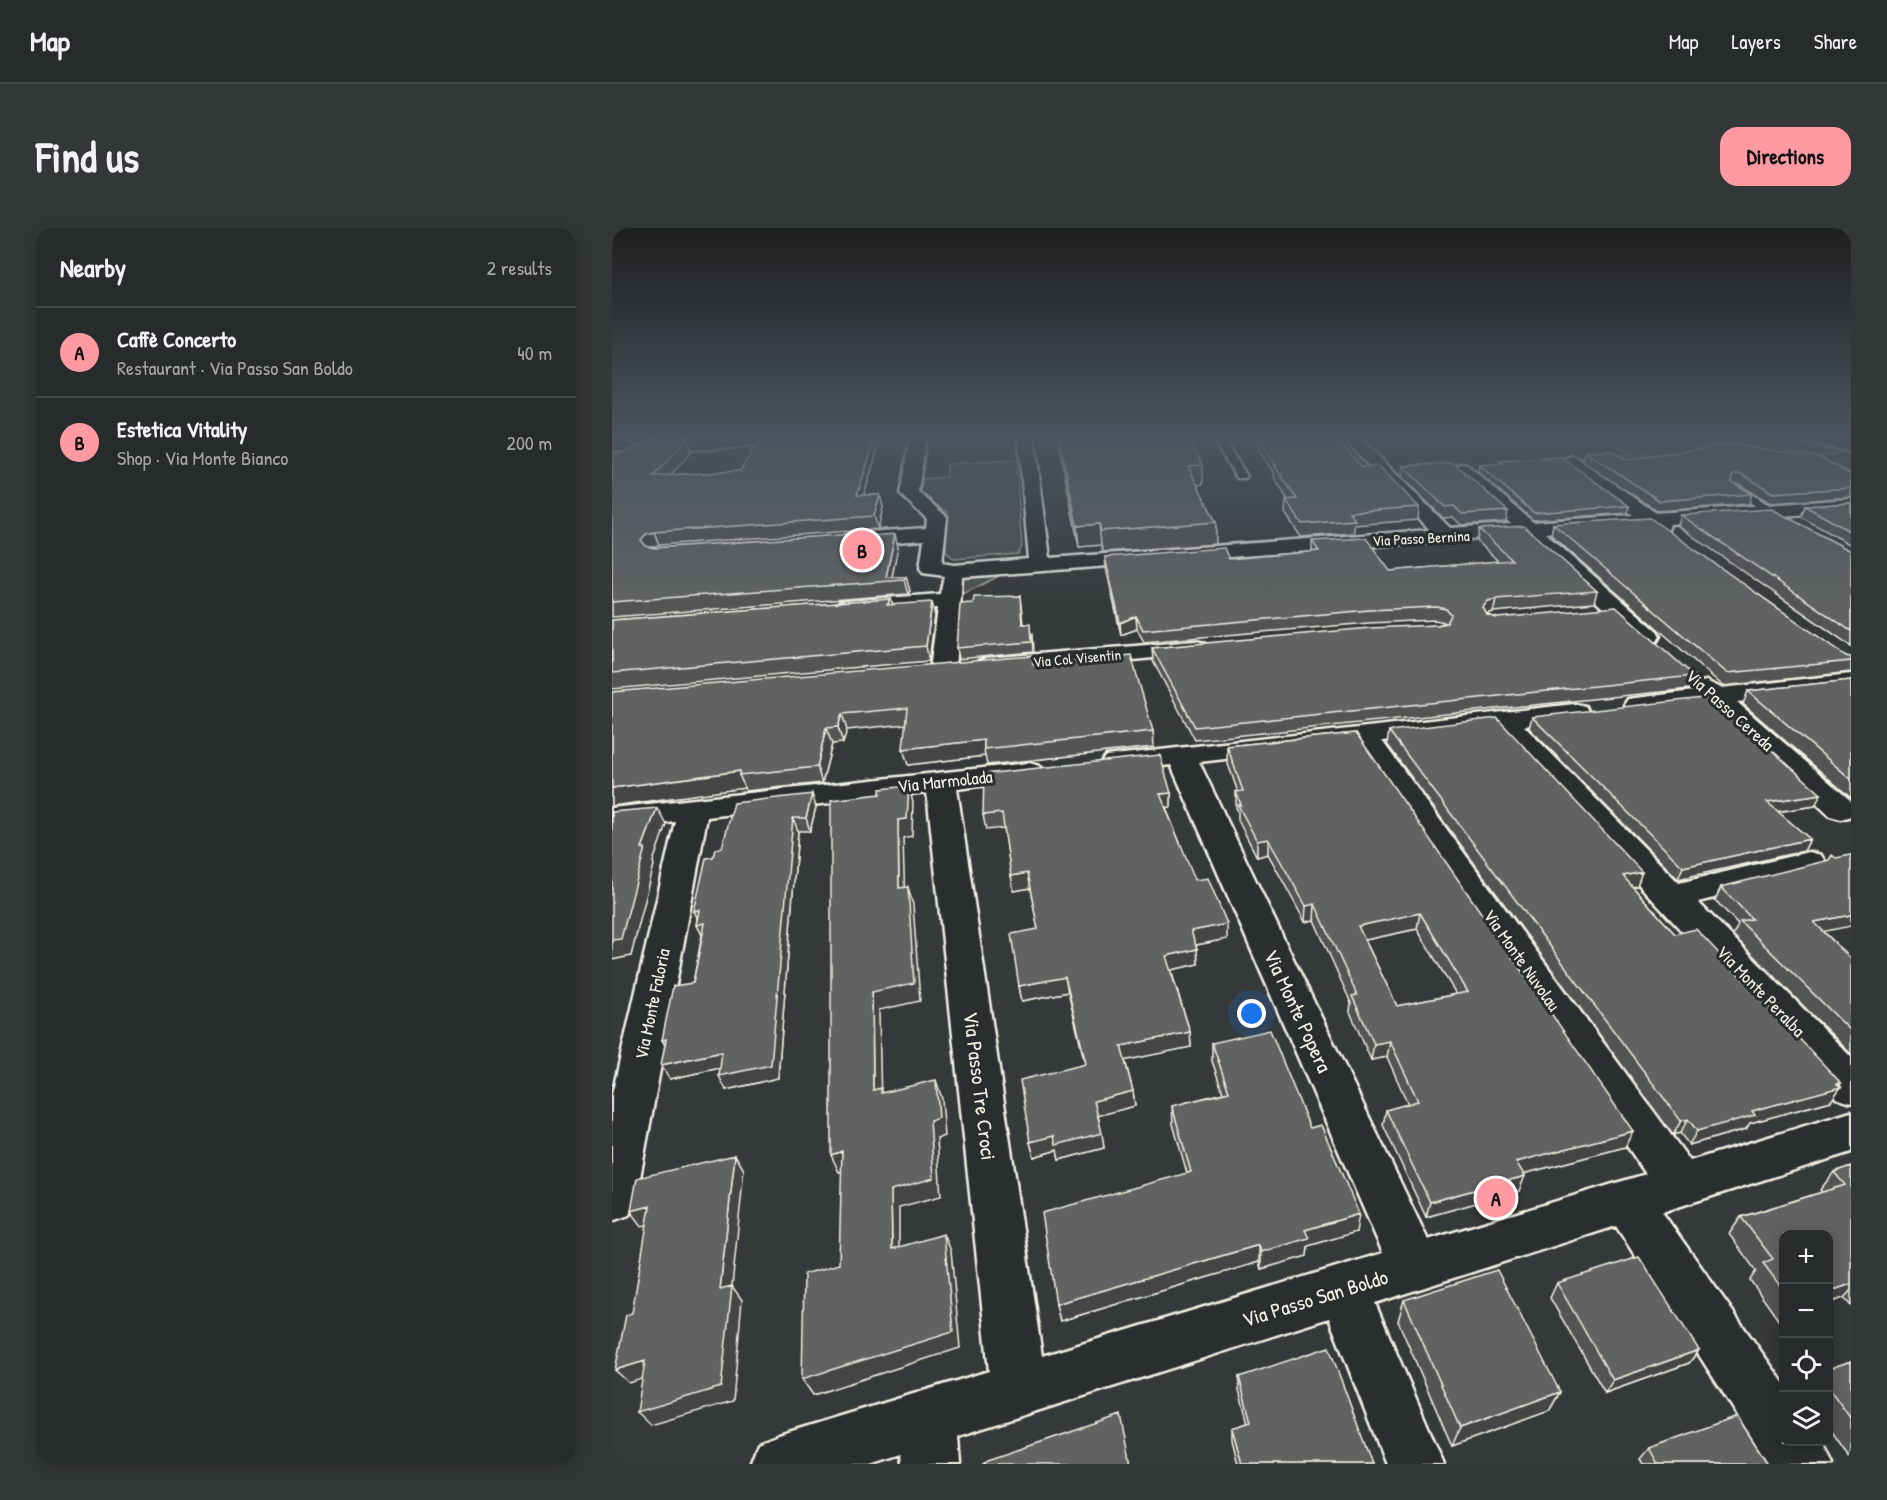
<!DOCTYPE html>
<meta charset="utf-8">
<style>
body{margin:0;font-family:"Patrick Hand",sans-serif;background:#343737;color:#f1f3f6}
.controls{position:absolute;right:18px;bottom:18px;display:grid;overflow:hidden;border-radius:12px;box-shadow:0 3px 15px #0003}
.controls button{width:54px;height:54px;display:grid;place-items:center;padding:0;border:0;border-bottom:2px solid #444747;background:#282b2b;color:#f1f3f6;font:30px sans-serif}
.you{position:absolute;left:640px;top:786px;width:21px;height:21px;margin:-15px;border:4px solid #fff;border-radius:50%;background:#1a73e8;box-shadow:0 0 0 9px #1a73e833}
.badge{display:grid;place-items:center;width:39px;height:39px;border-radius:50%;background:#ff9aa2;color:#111;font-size:20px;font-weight:700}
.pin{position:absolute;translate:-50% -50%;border:3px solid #fff;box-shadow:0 2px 6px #0006}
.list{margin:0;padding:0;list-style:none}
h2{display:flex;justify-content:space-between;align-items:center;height:78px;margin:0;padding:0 24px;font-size:26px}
h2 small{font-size:20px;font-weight:400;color:#a5a7a9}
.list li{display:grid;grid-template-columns:39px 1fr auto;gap:18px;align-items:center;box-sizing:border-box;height:90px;padding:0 24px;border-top:2px solid #444747}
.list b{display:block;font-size:22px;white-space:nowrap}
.list p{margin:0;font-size:20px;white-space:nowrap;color:#a5a7a9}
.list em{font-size:20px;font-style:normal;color:#a5a7a9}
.icon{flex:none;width:33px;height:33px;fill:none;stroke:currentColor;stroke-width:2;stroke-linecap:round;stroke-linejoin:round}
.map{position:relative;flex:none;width:1239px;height:1236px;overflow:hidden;border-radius:18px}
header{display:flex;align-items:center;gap:36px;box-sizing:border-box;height:84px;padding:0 30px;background:#282b2b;border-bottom:2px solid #444747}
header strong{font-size:28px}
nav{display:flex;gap:33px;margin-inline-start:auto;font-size:21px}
.intro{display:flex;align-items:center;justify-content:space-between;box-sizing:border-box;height:144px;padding:0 36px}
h1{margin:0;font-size:42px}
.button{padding:15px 27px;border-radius:18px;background:#ff9aa2;color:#111;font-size:21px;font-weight:700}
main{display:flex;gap:36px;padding:0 36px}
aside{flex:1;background:#282b2b;border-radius:18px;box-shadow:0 3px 15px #0003}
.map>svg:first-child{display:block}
.built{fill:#434645}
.green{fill:#4e514f;stroke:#a1a19c;stroke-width:1.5}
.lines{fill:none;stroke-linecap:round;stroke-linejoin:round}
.lane-casing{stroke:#f4f1e8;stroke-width:5}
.street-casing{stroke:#f4f1e8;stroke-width:5}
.lane{fill:#2a2d2e;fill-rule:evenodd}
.street{fill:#2a2d2e;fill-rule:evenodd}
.wall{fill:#535554;stroke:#f4f1e8;stroke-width:1.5;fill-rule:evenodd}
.shaded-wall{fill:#444545;stroke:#f4f1e8;stroke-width:1.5}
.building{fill:#616362;stroke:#f4f1e8;stroke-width:1.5;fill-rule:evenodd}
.labels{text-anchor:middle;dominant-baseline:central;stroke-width:6;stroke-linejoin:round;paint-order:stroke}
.far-street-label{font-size:15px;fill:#f4f1e8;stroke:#2a2d2e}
.street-label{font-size:18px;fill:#f4f1e8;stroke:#2a2d2e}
.near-street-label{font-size:21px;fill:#f4f1e8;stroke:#2a2d2e}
</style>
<header>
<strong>Map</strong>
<nav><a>Map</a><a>Layers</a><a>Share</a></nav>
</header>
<div class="intro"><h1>Find us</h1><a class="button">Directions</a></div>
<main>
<aside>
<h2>Nearby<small>2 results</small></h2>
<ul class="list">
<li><span class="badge">A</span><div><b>Caffè Concerto</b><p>Restaurant · Via Passo San Boldo</p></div><em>40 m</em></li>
<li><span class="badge">B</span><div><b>Estetica Vitality</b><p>Shop · Via Monte Bianco</p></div><em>200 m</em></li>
</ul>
</aside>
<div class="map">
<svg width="1239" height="1236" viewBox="0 0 1239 1236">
<rect width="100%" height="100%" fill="#363939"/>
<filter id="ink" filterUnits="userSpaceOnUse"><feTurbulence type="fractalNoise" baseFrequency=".0167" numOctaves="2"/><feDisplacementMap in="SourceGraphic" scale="12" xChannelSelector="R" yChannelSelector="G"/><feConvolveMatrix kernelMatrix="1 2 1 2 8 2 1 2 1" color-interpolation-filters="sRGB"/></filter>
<g filter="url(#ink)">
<path class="built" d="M1230 224 1239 226V255L1196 233Z"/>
<path class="green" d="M988 208H1150L1230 224 1196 233 1167 219 959 231 1017 226Z
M404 232 410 319 406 326 342 331 332 322 336 285 309 265 310 251 335 249V236Z
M383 342 385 349 339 372 342 343Z"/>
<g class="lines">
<g class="lane-casing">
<path id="lane" d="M0 208H36L31 211 2 212Z
M599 208H609L635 248 633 250H625Z
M1118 258H1126L1167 283 1157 286 1118 262Z"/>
</g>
<g class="street-casing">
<path id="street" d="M158 208H252L244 213 53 223H0V213Z
M298 208H314L306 264 335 289 330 335 342 337 417 331 406 208H422L438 330 818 302 729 208H746L838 300 899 296 843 245 840 241 849 236 855 237 921 294 1021 287 952 237 949 233 958 228 964 229 1044 285 1239 271V283L1058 296 1056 302 1049 304 1036 298 933 305 1045 403 1048 408 1045 413 1036 415 1027 413 911 307 350 349 344 442 340 447 331 450 322 447 318 442 326 380 235 387 227 385 223 380 227 375 235 373 328 366 332 348 311 345 308 340 312 312 240 317 233 315 230 311 233 307 240 305 314 300 315 291 288 266Z
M1178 208H1208L1239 214V224L1180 211Z
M584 413 593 415 596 420 593 425 375 446 366 443 362 438 366 433 375 430Z
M1239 446V462L1125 474 1239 573V588L1229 591 1218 588 1097 477 1026 485 1016 483 1012 477 1016 471 1082 463 1085 455 1094 453 1109 460Z
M963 476 973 478 977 484 973 490 912 498 1067 655 1197 624 1209 627 1214 635 1209 643 1086 674 1239 829V875L1224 870 883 501 770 513 1078 933 1239 884V924L1050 984 1172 1156V1214H1211L1221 1236H1157L1004 998 763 1075 832 1236H774L717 1090 346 1208 348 1236H290L289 1226 259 1236H138L146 1215 167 1207 377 1143 315 564 95 589 24 971 17 987 0 993V867L63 593 0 600V580L417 535 428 538 432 544 428 550 345 561 430 1128 771 1025 559 537 504 543 494 540 489 534 494 528ZM743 516 1034 946 816 1012 587 534Z"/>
</g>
<use href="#lane" class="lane"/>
<use href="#street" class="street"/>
</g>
<path class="wall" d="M170 208H270L252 267H268L271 279 266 301 47 317 39 319 42 320 258 305 259 307 286 319 280 349H294L298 363 296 366 0 389V229L75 212 79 224 58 247 128 243Z
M445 208H575L591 237V256L585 257 604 294V316L491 324 489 317 467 319Z
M640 208H722L750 239 807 279 806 292 742 297V305L689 309 673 285 674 272H676L662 249V245L646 222V217Z
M973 224 1014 232 1239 246V269L1158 275 1127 256H1123L1140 266 1137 276 1045 283 971 234Z
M888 233 1017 278 1016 285 921 292 866 244 867 237 887 236Z
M791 238 896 283 894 294 849 297 841 289 831 290 790 249Z
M1239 275V317L1189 289 1193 278Z
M1069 287 1239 323V418L1066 298Z
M941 296 1234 428 1239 433V444L1111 458 939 307Z
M867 301 985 363 982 375 881 384 874 386 875 387 1082 448 1077 461 583 512 541 433 540 420 825 397 833 395 832 394 823 392 757 395 532 414 525 401 509 407 494 340 493 329 617 331 700 324V313L778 343 886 333 865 313Z
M408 368 411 396 420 406 421 424 347 431 345 420 361 375Z
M279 371 281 377 323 388 317 433 0 461V392Z
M422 437 541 503 542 519 375 537 373 528 296 537 294 496 235 502 231 515 220 516 210 555 134 563 133 560 0 578V464Z
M1239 452V570L1131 476 1136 463Z
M920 489 1203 578 1166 584 1198 611 1192 623 1066 651 917 500Z
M777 503 1025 658 1021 659 1063 706 1229 855 1219 873 1138 895 1134 901 1077 917 1068 905 1061 907 775 516Z
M744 505 1013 919 911 946 907 963 814 989 771 897 774 882 796 876 775 829 759 832 738 784 739 775 702 692 693 694 656 626 645 629 626 592V584L624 579V564H626L615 533V518ZM805 701 844 766 785 778 753 712Z
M559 565V579L554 580 583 652 615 711 584 717 585 721 586 736 559 742 578 804 579 819 513 832 521 863 523 878 486 887 492 920 447 932 445 922 422 929 418 914 473 836 456 764 410 773 407 758 426 701 418 660 402 663 392 600 374 602 371 587Z
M204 579 198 603H186L166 850 114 862 108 840 58 851 53 817 50 812 81 755 90 707 85 697 101 629 110 620Z
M1109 659 1212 704 1239 731V826L1121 707 1126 696 1103 672Z
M600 815 698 900 744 1004 696 1018 695 1028 649 1041 647 1034 448 1093 444 1076 575 945 561 896 560 878 611 865 600 833Z
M1239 938V1078L1232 1070 1172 1006V1091L1167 1093 1138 1052 1144 1043 1117 1006 1129 989 1210 964 1208 962 1222 944Z
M945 1055 1087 1122 1077 1135 993 1165 938 1070Z
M792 1072 948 1164 937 1183 840 1218 786 1093Z
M1239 1133V1231L1216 1198V1141Z
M627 1149 760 1236H626L620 1212V1200L636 1195 627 1162Z
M1037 1220 1156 1236H1031L1028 1231Z"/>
<path class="shaded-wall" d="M264 208H270L248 279 245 267Z
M75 212 79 224 46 261 41 248Z
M268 267 271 279 266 301 262 288Z
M487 296 489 317 467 319 465 298Z
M42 304 47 317 39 319 35 325 29 312 34 306Z
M283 306 286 319 279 353 274 349Z
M294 349 298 363 296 366 292 352Z
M884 371 881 384 873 386 871 379 876 373Z
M320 374 323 388 317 433 314 418Z
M524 388 525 401 509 407 508 395Z
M230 486 235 502 231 515 226 499Z
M214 500 220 516 210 555 205 539Z
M372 512V521L373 528 296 537 291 521Z
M128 543 127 547 133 560 0 578V560Z
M297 558 301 575 300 608 291 610 293 678 287 660 286 592Z
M559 565V579L549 580 548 566Z
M200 566 204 579 198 603 194 590Z
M1209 566 1203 578 1149 586 1155 574Z
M45 580 54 596 41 634 42 637 19 728 0 732V712L30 620Z
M181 590 186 603 166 850 114 862 107 848Z
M656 611V626L645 629V613Z
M1198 611 1192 623 1066 651 1071 639Z
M1030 644 1025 658 1006 662 1011 648Z
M415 645 418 660 402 663 399 648Z
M296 659 301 677 308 773 267 782 269 880 261 862 260 764Z
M703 676 702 692 693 694 694 678Z
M88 682 95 696 92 710 85 697 88 696 82 683Z
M808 685 805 701 744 714 746 698Z
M1239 687V698L1194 707 1202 694Z
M615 696V711L579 718V703Z
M585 721 586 736 555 743 554 728Z
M453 749 456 764 410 773 407 758Z
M578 804 579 819 511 833 509 818Z
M778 813 775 829 759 832 762 816Z
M110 824 117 838 58 851 49 837Z
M324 852 330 871 333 908 325 911 329 968 287 979V1038L280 1021 279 962 318 893Z
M1229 855 1226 860 1229 859 1219 873 1138 895 1134 901 1077 917 1085 903 1140 883Z
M521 863 523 878 485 888 482 873Z
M1076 891 1068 905 1061 907 1069 893Z
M1021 903 1013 919 899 949 904 934Z
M490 905 492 920 447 932 445 922 422 929 418 914 442 908Z
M230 923 238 941 227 944 219 927Z
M123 927 132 942 120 1058 130 1072 121 1173 39 1197 25 1184 108 1061Z
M913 948 907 963 814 989 818 974Z
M38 978 49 993 30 998 19 983Z
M747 986 744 1004 696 1018 695 1028 649 1041V1024L693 1002Z
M332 1006 339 1023 348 1120 201 1167 190 1151Z
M647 1017V1034L448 1093 444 1076Z
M1239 1056V1062L1232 1070 1216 1075V1064Z
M1087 1122 1077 1135 993 1165 1001 1152Z
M33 1133 46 1146 17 1155 3 1142Z
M948 1164 937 1183 840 1218 848 1200Z"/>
<path class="building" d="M170 208H264L245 267H268L262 288 42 304 34 306 29 312 34 318 42 320 258 305 257 308 283 306 274 349H294L292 352 0 374V229L34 214 75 212 41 248 128 243 149 209Z
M447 208H575L591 237 576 238 604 294 489 303 487 296 465 298Z
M648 208H722L750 239 767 238 807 279 737 284 743 292 690 296 674 272 685 271 662 237H664L646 210H650Z
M1116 216 1207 229 1239 246V260L1161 265 1130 246H1121L1120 254 1140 266 1048 273 973 224 1000 223 1014 232Z
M949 229 1017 278 922 285 867 237 891 236 888 233Z
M842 235 896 283 850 286 842 278 833 279 791 238Z
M1239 275V304L1193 278Z
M1160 281 1239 323V403L1069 287Z
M1038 290 1234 428 1239 429V433L1115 445 941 296Z
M912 298 985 363 884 371 876 373 871 379 875 387 885 390 1004 379 1082 448 583 499 540 420 758 400 825 397 835 395 839 387 834 381 825 379 758 382 531 402 524 388 508 395 493 329 612 320 617 331 707 323 700 313 754 310 778 343 900 332 867 301Z
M408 368 410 396H418L419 414 345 420 348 376 361 375 362 369Z
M279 371 275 377 320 374 314 418 0 445V392Z
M519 427 541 503 372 521V512L291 521 295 480 230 486 226 499 214 500 205 539 127 547 128 543 0 560V464L420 428 421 437Z
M1239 452V551L1136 463Z
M1100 469 1209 566 1155 574 1198 611 1071 639 920 489Z
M885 490 1030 644 1011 648 1063 706 1084 701 1229 855 1225 856 1229 859 1140 883 1143 887 1085 903 1076 891 1069 893 777 503Z
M744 505 1021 903 904 934 913 948 818 974 774 882 806 873 778 813 762 816 740 768 745 767 703 676 694 678 656 611 645 613 626 577H629L624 564 631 563 615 518ZM808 685 856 764 785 778 746 698Z
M548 527 559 565 548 566 583 652 596 650 615 696 579 703 585 721 554 728 578 804 509 818 521 863 482 873 490 905 444 917 442 908 418 914 408 852 474 836 453 749 407 758 399 706 426 701 415 645 399 648 390 585 371 587 372 546Z
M297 558 295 591 286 592 287 660 296 659 302 755 260 764 261 862 269 860V865L324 852 327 890 318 893 322 950 279 962 280 1021 332 1006 341 1104 190 1151 192 1046 227 1036 230 923 219 927V572L268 566V561Z
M200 566 194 590H181L159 837 107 848 110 824 49 837 54 811 50 812 61 758 81 755 93 695 85 697 88 682 82 683 94 630 101 629 103 621 110 620 122 575Z
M45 580 30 620H33L9 711 0 712V584Z
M1220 627 1224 630 1239 627V687L1202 694 1239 731V803L1128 693 1140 691 1109 659 1217 632Z
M658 802 698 900 709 897 747 986 693 1002 697 1010 649 1024 647 1017 444 1076 430 985 579 944 560 878 617 864 600 815Z
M123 927 108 1061 120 1058 109 1159 25 1184 33 1133 3 1142 14 1087 20 1085 38 978 19 983 25 950Z
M1239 938V1056L1216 1064V1006H1172V1063L1151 1035 1161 1031 1129 989 1233 957 1222 944Z
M1027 1029 1087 1122 1001 1152 945 1055Z
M885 1042 948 1164 848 1200 792 1072Z
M717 1119 760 1236H630L620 1200 639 1194 627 1149Z
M1239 1133V1191L1216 1159V1141Z
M509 1187 519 1236H371L376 1232Z
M1125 1188 1156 1236H1046L1037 1220Z"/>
</g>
<linearGradient id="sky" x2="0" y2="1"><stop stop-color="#1e1f1f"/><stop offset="0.55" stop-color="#4c545f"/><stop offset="1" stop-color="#4c545f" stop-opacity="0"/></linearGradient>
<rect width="1239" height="381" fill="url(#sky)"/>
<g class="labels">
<g class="far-street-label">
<text transform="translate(809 310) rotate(-3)">Via Passo Bernina</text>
<text transform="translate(465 430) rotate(-5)">Via Col Visentin</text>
</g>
<g class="street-label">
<text transform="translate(1118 482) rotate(42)">Via Passo Cereda</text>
<text transform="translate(333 553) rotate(-6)">Via Marmolada</text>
<text transform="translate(910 732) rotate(55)">Via Monte Nuvolau</text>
<text transform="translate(1149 763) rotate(46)">Via Monte Peralba</text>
<text transform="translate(40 776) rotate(-78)">Via Monte Faloria</text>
</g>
<g class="near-street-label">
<text transform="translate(686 783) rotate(65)">Via Monte Popera</text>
<text transform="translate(368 858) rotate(83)">Via Passo Tre Croci</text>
<text transform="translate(703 1070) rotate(-17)">Via Passo San Boldo</text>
</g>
</g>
</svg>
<div class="controls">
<button>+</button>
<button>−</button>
<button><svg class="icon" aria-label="locate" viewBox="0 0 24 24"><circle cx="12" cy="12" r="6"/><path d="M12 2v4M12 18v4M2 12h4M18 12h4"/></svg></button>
<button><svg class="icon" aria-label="layers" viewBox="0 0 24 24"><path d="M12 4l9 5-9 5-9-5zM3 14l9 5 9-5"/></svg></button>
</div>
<div class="you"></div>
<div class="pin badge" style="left:884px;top:970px">A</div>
<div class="pin badge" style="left:250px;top:322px">B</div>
</div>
</main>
